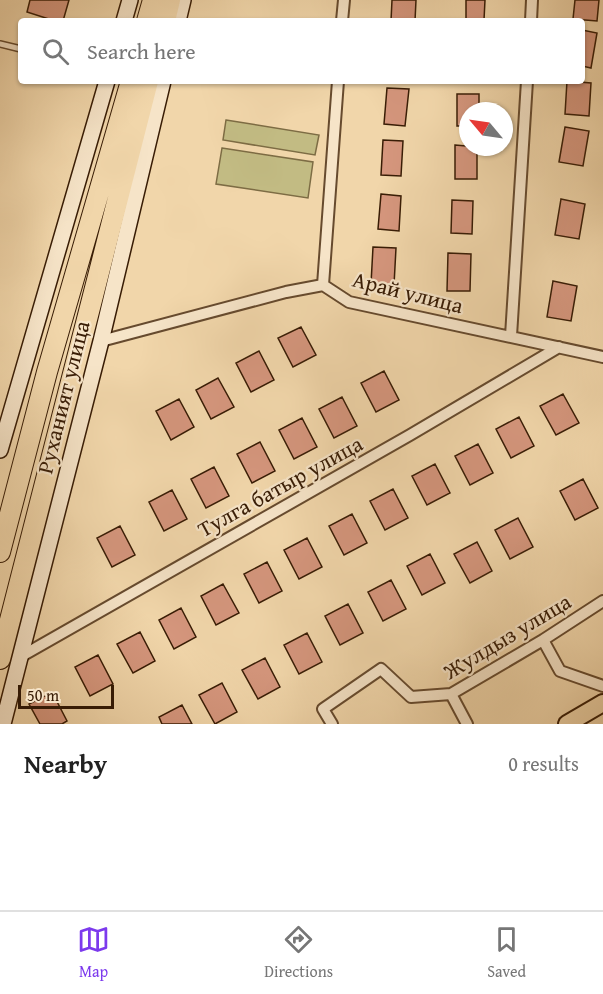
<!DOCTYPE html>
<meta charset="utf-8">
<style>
body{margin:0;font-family:"Gentium Book Plus",serif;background:#f2f2f2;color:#222}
.compass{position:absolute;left:459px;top:102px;width:54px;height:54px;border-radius:50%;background:#fff;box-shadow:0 2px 4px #0004;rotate:299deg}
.scale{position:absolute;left:18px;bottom:15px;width:96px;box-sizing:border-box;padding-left:6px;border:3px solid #381c05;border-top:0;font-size:16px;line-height:21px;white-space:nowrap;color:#381c05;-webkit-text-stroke:4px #f6e4c8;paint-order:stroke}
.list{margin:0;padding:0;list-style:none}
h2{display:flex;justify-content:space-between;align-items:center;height:78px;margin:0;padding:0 24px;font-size:26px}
h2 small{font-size:20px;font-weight:400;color:#767676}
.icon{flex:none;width:33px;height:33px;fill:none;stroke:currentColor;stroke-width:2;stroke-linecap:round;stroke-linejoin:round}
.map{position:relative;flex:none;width:603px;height:724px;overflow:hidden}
.search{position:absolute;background:#fff;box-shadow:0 2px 4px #0004;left:18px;right:18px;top:18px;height:66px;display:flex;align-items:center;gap:15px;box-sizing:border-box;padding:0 21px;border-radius:6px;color:#767676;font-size:22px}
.sheet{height:186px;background:#fff}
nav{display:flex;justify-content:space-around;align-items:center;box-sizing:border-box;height:84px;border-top:2px solid #e0e0e0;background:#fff;font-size:16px;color:#767676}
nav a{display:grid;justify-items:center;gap:3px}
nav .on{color:#7c3aed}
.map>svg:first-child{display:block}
.green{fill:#c2bb83;stroke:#7d6c44;stroke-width:1.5}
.building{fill:#d5967d;stroke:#381c05;stroke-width:1.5}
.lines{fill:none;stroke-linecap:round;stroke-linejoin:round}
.lane-casing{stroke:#664a2e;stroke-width:8}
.street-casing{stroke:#664a2e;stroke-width:14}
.secondary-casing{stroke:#381c05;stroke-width:18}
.primary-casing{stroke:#381c05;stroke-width:20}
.highway-casing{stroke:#381c05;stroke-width:22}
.lane{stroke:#f6e4c8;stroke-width:5}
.street{stroke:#f6e4c8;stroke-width:10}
.secondary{stroke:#f6e4c8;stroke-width:15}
.primary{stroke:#f1d6aa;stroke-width:16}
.highway{stroke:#f1d6aa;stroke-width:20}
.labels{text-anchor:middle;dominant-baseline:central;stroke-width:4.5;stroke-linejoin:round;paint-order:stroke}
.street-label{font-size:22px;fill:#381c05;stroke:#f6e4c8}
</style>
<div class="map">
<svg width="603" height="724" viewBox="0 0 603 724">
<rect width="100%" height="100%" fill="#f1d6aa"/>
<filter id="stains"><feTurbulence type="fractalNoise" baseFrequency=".00333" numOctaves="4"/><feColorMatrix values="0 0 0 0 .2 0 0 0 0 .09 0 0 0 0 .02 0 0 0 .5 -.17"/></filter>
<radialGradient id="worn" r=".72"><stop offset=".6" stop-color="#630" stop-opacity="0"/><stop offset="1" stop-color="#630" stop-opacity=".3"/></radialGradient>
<path class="green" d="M226 120 319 135 315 155 223 140Z
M222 148 313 162 308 198 216 184Z"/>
<path class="building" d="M30 0H69L63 21H55L27 12Z
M392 0H416L415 21H391Z
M466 0H485L484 20H466Z
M575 0H599L597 21 573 19Z
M582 30 597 33 591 68 582 66Z
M567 81 591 83 589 116 565 114Z
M387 88 409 89 405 126 384 124Z
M457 94H479V111H468V126H457Z
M565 127 589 131 583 166 559 162Z
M383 140 403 141 401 176 381 175Z
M455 145 477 147V179H455Z
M381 194 401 196 399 231 378 229Z
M561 199 585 204 579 239 555 235Z
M452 200 473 201 472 234 451 233Z
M373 247 396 248 394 285 371 284Z
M448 253 471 254 470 291H447Z
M553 281 577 286 571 321 547 317Z
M301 327 316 355 293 367 278 338Z
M259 351 274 380 251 392 236 363Z
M384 371 399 400 376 412 361 383Z
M218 378 234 407 211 419 196 390Z
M563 394 579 423 556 435 540 406Z
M342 397 357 426 334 438 319 409Z
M179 399 194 427 171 440 156 411Z
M519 417 534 446 511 458 496 429Z
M302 418 317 447 294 459 279 430Z
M260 442 275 471 252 483 237 454Z
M478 444 493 473 470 485 455 456Z
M435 464 450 493 427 505 412 476Z
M214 467 229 496 206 508 191 479Z
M583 479 598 508 575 520 560 491Z
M393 489 408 518 385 530 370 501Z
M172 490 187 519 164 531 149 502Z
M352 514 367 543 344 555 329 526Z
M518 518 533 547 510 559 495 530Z
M120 526 135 555 112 567 97 538Z
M307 538 322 567 299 579 284 550Z
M477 542 492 571 470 583 454 554Z
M430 554 445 583 422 595 407 566Z
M267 562 282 591 259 603 244 574Z
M391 580 406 609 383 621 368 592Z
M223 584 239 613 216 625 201 596Z
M348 604 363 633 340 645 325 616Z
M181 608 196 637 174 649 159 620Z
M140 632 155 661 133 673 117 644Z
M307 633 322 662 299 674 284 645Z
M98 655 113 684 90 696 75 667Z
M265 658 280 687 258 699 242 670Z
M222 683 237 712 215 724 199 695Z
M52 692 67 721 62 724H40L29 704Z
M182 705 192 724H162L159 717Z"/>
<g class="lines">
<g class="lane-casing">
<path id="lane" d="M0 44 21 49"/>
</g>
<g class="street-casing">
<path id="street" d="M342 21 344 0
M531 21 532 0
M323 285 338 81
M511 336 527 81
M101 341 286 292 323 285 349 302 603 357
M543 640 560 671 603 686
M20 657 410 435 559 347
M451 694 467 724
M332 724 323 709 381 669 411 697 451 694 543 640 603 601"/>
</g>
<g class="secondary-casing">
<path id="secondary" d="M124 21 130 0
M178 21 183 0
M0 450 107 81
M3 724 101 341 163 81"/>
</g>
<g class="primary-casing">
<path id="primary" d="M567 724 603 703"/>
</g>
<g class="highway-casing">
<path id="highway" d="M147 21 153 0
M165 21 170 0
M0 552 47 372 131 81
M0 659 148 81"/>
</g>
<use href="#lane" class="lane"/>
<use href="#street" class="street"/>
<use href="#secondary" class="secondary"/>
<use href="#primary" class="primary"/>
<use href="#highway" class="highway"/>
</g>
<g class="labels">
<g class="street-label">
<text transform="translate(408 292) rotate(14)">Арай улица</text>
<text transform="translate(63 397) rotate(-76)">Руханият улица</text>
<text transform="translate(280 486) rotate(-29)">Тулга батыр улица</text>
<text transform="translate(507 636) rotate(-31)">Жулдыз улица</text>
</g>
</g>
<rect width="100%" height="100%" filter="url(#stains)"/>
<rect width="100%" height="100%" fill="url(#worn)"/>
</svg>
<svg class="compass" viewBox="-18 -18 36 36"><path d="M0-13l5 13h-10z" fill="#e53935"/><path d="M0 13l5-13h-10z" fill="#767676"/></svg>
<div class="scale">50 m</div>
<div class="search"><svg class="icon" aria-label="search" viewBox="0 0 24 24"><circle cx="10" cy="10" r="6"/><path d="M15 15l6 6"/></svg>Search here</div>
</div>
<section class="sheet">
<h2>Nearby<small>0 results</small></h2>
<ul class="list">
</ul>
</section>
<nav>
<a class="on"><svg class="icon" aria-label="map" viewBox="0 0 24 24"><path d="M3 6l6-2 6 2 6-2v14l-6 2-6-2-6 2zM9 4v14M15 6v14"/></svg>Map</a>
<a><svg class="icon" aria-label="directions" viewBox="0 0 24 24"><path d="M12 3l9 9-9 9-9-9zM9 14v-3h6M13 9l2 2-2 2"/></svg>Directions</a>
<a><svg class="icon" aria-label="saved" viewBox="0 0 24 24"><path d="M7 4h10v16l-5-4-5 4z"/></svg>Saved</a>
</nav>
